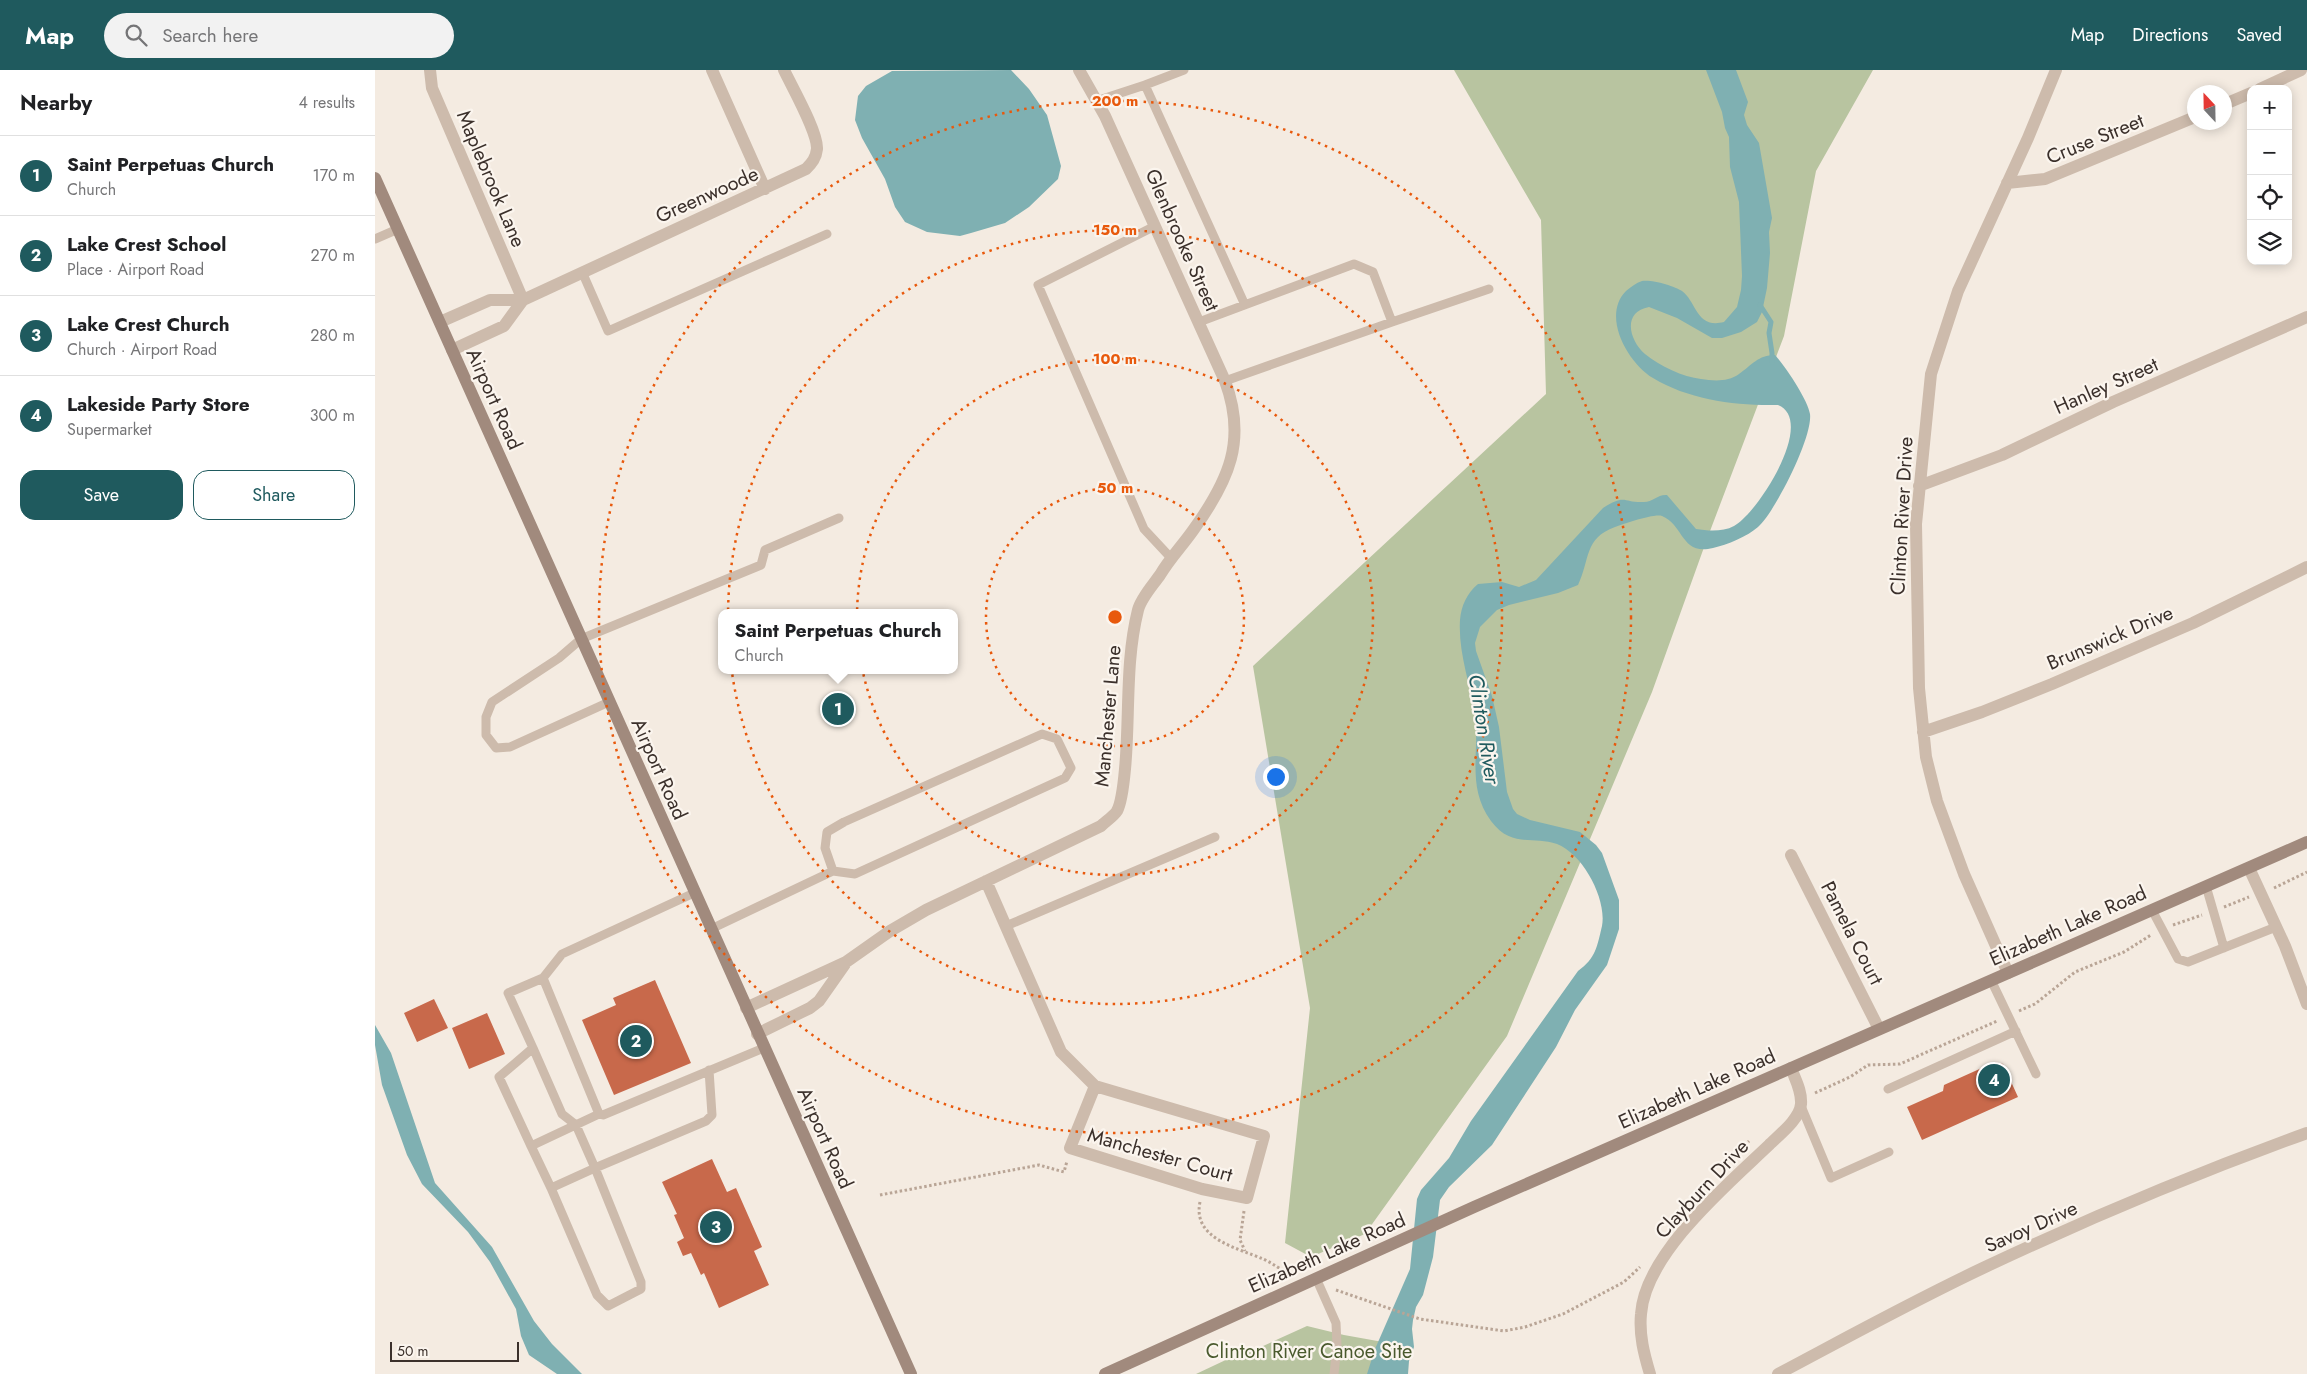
<!DOCTYPE html>
<meta charset="utf-8">
<style>
body{margin:0;font-family:Jost,sans-serif;background:#f2f2f2;color:#202124}
.controls{position:absolute;right:15px;top:15px;display:grid;overflow:hidden;border-radius:10px;box-shadow:0 2px 12px #0003}
.controls button{width:45px;height:45px;display:grid;place-items:center;padding:0;border:0;border-bottom:1px solid #e0e0e0;background:#fff;color:#202124;font:25px sans-serif}
.compass{position:absolute;left:1812px;top:15px;width:45px;height:45px;border-radius:50%;background:#fff;box-shadow:0 2px 12px #0003;rotate:338deg}
.scale{position:absolute;left:15px;bottom:12px;width:129px;box-sizing:border-box;padding-left:5px;border:2px solid #3b302b;border-top:0;font-size:14px;line-height:18px;white-space:nowrap;color:#3b302b;-webkit-text-stroke:4px #fbf5ee;paint-order:stroke}
.you{position:absolute;left:900px;top:706px;width:18px;height:18px;margin:-12px;border:4px solid #fff;border-radius:50%;background:#1a73e8;box-shadow:0 0 0 8px #1a73e833}
.badge{display:grid;place-items:center;width:32px;height:32px;border-radius:50%;background:#1f5a5e;color:#fff;font-size:16px;font-weight:700}
.pin{position:absolute;translate:-50% -50%;border:2px solid #fff;box-shadow:0 1px 5px #0006}
.popup{position:absolute;left:343px;top:539px;width:240px;height:65px;box-sizing:border-box;display:grid;place-content:center;border-radius:10px;background:#fff;filter:drop-shadow(0 1px 4px #0005);font-size:16px;white-space:nowrap;color:#757577}
.popup b{font-size:19px;color:#202124}
.popup::after{content:'';position:absolute;left:50%;top:100%;margin-left:-10px;border:10px solid transparent;border-top-color:#fff}
.list{margin:0;padding:0;list-style:none}
h2{display:flex;justify-content:space-between;align-items:center;height:65px;margin:0;padding:0 20px;font-size:21px}
h2 small{font-size:16px;font-weight:400;color:#757577}
.list li{display:grid;grid-template-columns:32px 1fr auto;gap:15px;align-items:center;box-sizing:border-box;height:80px;padding:0 20px;border-top:1px solid #e0e0e0}
.list b{display:block;font-size:19px;white-space:nowrap}
.list p{margin:0;font-size:16px;white-space:nowrap;color:#757577}
.list em{font-size:16px;font-style:normal;color:#757577}
.actions{display:flex;gap:10px;padding:15px 20px}
.actions a{flex:1;padding:11px 0;border:1px solid #1f5a5e;border-radius:15px;text-align:center;font-size:18px;color:#1f5a5e}
.actions .main{background:#1f5a5e;color:#fff}
.icon{flex:none;width:28px;height:28px;fill:none;stroke:currentColor;stroke-width:2;stroke-linecap:round;stroke-linejoin:round}
.map{position:relative;flex:none;width:1932px;height:1304px;overflow:hidden}
header{display:flex;align-items:center;gap:30px;box-sizing:border-box;height:70px;padding:0 25px;background:#1f5a5e;color:#fff}
header strong{font-size:24px}
nav{display:flex;gap:28px;margin-inline-start:auto;font-size:18px}
.search{width:350px;height:45px;background:#f2f2f2;display:flex;align-items:center;gap:12px;box-sizing:border-box;padding:0 18px;border-radius:28px;color:#757577;font-size:19px}
main{display:flex}
aside{flex:1;background:#fff}
.map>svg:first-child{display:block}
.green{fill:#b8c4a0}
.water{fill:#7fb0b2}
.lines{fill:none;stroke-linecap:round;stroke-linejoin:round}
.stream{stroke:#7fb0b2;stroke-width:5}
.building{fill:#c8694b}
.path{stroke:#b9a596;stroke-width:3;stroke-dasharray:2.5 2.5;stroke-linecap:butt}
.lane{stroke:#cdbbac;stroke-width:9}
.street{stroke:#cdbbac;stroke-width:12}
.secondary{stroke:#a18a7d;stroke-width:12}
.ring{fill:none;stroke:#e8590c;stroke-width:2.5;stroke-dasharray:2.5 5}
.labels{text-anchor:middle;dominant-baseline:central;stroke-width:4.5;stroke-linejoin:round;paint-order:stroke}
.street-label{font-size:20px;fill:#3b302b;stroke:#fbf5ee}
.park-label{font-size:20px;fill:#4a5a2e;stroke:#fbf5ee}
.water-label{font-size:21px;font-style:italic;fill:#1f5a5e;stroke:#fbf5ee}
.centre{fill:#e8590c;stroke:#fbf5ee;stroke-width:2.5}
.ring-label{font-size:15px;text-anchor:middle;font-weight:bold;fill:#e8590c;stroke:#fbf5ee;stroke-width:4.5;stroke-linejoin:round;paint-order:stroke}
</style>
<header>
<strong>Map</strong>
<div class="search"><svg class="icon" aria-label="search" viewBox="0 0 24 24"><circle cx="10" cy="10" r="6"/><path d="M15 15l6 6"/></svg>Search here</div>
<nav><a>Map</a><a>Directions</a><a>Saved</a></nav>
</header>
<main>
<aside>
<h2>Nearby<small>4 results</small></h2>
<ul class="list">
<li><span class="badge">1</span><div><b>Saint Perpetuas Church</b><p>Church</p></div><em>170 m</em></li>
<li><span class="badge">2</span><div><b>Lake Crest School</b><p>Place · Airport Road</p></div><em>270 m</em></li>
<li><span class="badge">3</span><div><b>Lake Crest Church</b><p>Church · Airport Road</p></div><em>280 m</em></li>
<li><span class="badge">4</span><div><b>Lakeside Party Store</b><p>Supermarket</p></div><em>300 m</em></li>
</ul>
<div class="actions"><a class="main">Save</a><a>Share</a></div>
</aside>
<div class="map">
<svg width="1932" height="1304" viewBox="0 0 1932 1304">
<rect width="100%" height="100%" fill="#f4ebe1"/>
<path class="green" d="M1079 0H1498L1441 101 1409 266 1332 469 1277 622 1132 966 990 1164 936 1187 910 1173 935 938 878 596 1171 324 1166 150Z
M932 1256 969 1265 1008 1272 1001 1304H821L874 1279 877 1281Z"/>
<path class="water" d="M636 0 654 19 672 45 686 96 683 109 654 137 630 153 596 163 585 166 552 162 530 152 520 137 510 109 487 68 480 50 483 26 491 16 517 1Z
M1331 0H1361L1373 32 1369 45 1372 55 1384 73 1397 148 1394 162 1395 183 1392 218 1387 242 1382 252 1366 262 1347 268H1337L1302 248 1274 237C1247 242 1254 270 1270 284 1285 296 1308 307 1326 309 1339 311 1353 312 1364 304 1377 295 1383 285 1400 285 1410 296 1433 330 1435 344 1438 367 1400 442 1383 457 1373 466 1352 475 1338 478 1306 486 1309 455 1287 446 1280 443 1248 454 1240 457 1209 468 1215 490 1203 515L1183 523 1134 535 1122 540 1105 557 1100 573 1101 581 1117 626 1124 657 1132 722 1138 739 1142 744 1155 750 1205 762 1221 775 1227 783 1244 830V859L1232 895 1200 940 1181 977 1117 1075 1074 1117 1065 1130 1058 1187 1048 1225 1041 1237 1038 1250 1037 1259 1039 1277 1034 1291 1033 1304H992L1000 1279 1035 1199 1042 1129 1046 1120 1074 1088 1096 1051 1203 901C1221 888 1222 877 1227 856 1232 829 1208 784 1182 774 1157 766 1136 778 1116 751 1091 717 1105 682 1100 644 1095 613 1083 582 1085 550 1086 536 1092 523 1103 514L1127 512 1144 517 1161 510 1228 438C1251 423 1248 433 1269 432 1278 432 1283 424 1292 425L1321 459C1333 461 1348 462 1359 456 1382 444 1442 351 1403 335 1362 336 1314 330 1278 308 1253 293 1226 246 1251 221 1256 217 1261 213 1267 211 1276 209 1300 216 1307 221 1322 232 1321 259 1349 252L1362 237 1366 220 1367 206 1364 132 1355 97 1354 67 1350 58 1347 42Z
M0 955 16 983 60 1113 117 1177 159 1251 177 1274 207 1304H182L154 1285 146 1266 141 1239 115 1192 93 1162 47 1114 32 1085 7 1015 0 975Z"/>
<g class="lines">
<path class="stream" d="M1385 235 1396 252 1394 263 1397 283V292"/>
</g>
<path class="building" d="M280 910 316 993 239 1025 207 950 241 935 238 928Z
M59 929 73 958 42 972 29 943Z
M112 943 130 984 94 999 77 958Z
M1620 992 1628 994 1643 1027 1547 1070 1532 1037 1568 1021 1569 1015Z
M337 1089 352 1122 361 1118 387 1177 379 1181 394 1215 344 1238 329 1203 326 1205 316 1183 308 1186 302 1172 309 1168 299 1145 302 1144 287 1112Z"/>
<g class="lines">
<path class="path" d="M1899 818 1932 802
M1849 837 1874 827
M1798 855 1827 845
M1644 941 1660 934 1700 902 1749 882 1776 865
M1440 1023 1475 1007 1493 995 1525 994 1622 951
M1355 1089 1374 1071
M505 1125 664 1095 689 1102 692 1091
M825 1132C817 1169 863 1178 888 1189 898 1193 906 1201 916 1203
M869 1141 865 1170 870 1181
M961 1220 1045 1249 1129 1261 1150 1257 1188 1244 1249 1212 1265 1197"/>
<path class="lane" d="M770 15 809 0
M721 31 770 15 870 235
M780 156 663 215 769 459 796 488
M0 169 23 159
M208 204 233 261 452 164
M824 252 979 194 998 202 1017 252 850 311
M1017 252 1114 219
M234 632 135 677 121 678 111 665V647L117 632 184 588 206 569 386 495 390 480 464 448
M1831 816 1849 878
M319 823 187 884 168 908 224 1044 228 1045 389 978
M1777 840 1803 889 1813 892 1901 857
M631 856 840 767
M336 859 458 801 480 804 690 708 696 698 682 669 667 664 469 752 452 762 450 778 458 801
M1616 910 1661 1004
M158 978 187 1044 201 1055 220 1098 176 1118 156 1076 224 1044
M1513 1019 1641 961
M1426 1036 1456 1108 1514 1082
M156 1076 124 1007 158 978 133 923 168 908
M176 1118 222 1225 233 1236 266 1219V1212L220 1098 331 1051 337 1045 334 1000
M941 1208 961 1253 962 1276 959 1304"/>
<path class="street" d="M55 0 57 18 148 230
M337 0 390 119
M1885 19 1926 0
M1850 34 1876 23
M1632 113 1670 109 1820 47
M65 252 115 230H148L431 99C437 93 441 88 442 79 443 62 417 17 409 0
M77 280 129 256 148 230
M1544 416 1627 385 1738 332 1932 247
M1548 662 1607 642 1677 614 1818 553 1932 497
M1416 785 1504 959
M1874 798 1910 876 1932 934
M611 811 686 982 720 1016 889 1066 872 1128 827 1119 695 1078 720 1016
M1633 903 1589 804 1562 731 1551 687 1544 618 1541 454 1556 304 1583 221 1653 68 1681 0
M371 938 471 892 515 861 551 840 726 756C730 752 739 746 742 741 747 732 749 710 750 699 755 647 750 592 763 540 766 528 778 515 785 505 795 488 808 475 819 459 854 410 872 370 850 311L730 46 704 0
M382 964 435 938 444 931 470 894
M1275 1304C1269 1284 1264 1265 1266 1244 1270 1184 1352 1115 1394 1075 1404 1065 1425 1049 1426 1034 1427 1021 1420 1009 1416 998
M1403 1304C1471 1268 1538 1231 1608 1198 1712 1149 1824 1102 1932 1063"/>
<path class="secondary" d="M0 108 536 1304
M730 1304 1099 1137 1932 772"/>
</g>
<g class="ring">
<circle cx="740" cy="547" r="129"/>
<circle cx="740" cy="547" r="258"/>
<circle cx="740" cy="547" r="387"/>
<circle cx="740" cy="547" r="516"/>
</g>
<g class="labels">
<g class="street-label">
<text transform="translate(1720 69) rotate(-22)">Cruse Street</text>
<text transform="translate(116 109) rotate(67)">Maplebrook Lane</text>
<text transform="translate(332 125) rotate(-24)">Greenwoode</text>
<text transform="translate(807 170) rotate(66)">Glenbrooke Street</text>
<text transform="translate(1731 316) rotate(-24)">Hanley Street</text>
<text transform="translate(119 329) rotate(66)">Airport Road</text>
<text transform="translate(1527 446) rotate(-87)">Clinton River Drive</text>
<text transform="translate(1735 568) rotate(-23)">Brunswick Drive</text>
<text transform="translate(733 646) rotate(-85)">Manchester Lane</text>
<text transform="translate(284 699) rotate(66)">Airport Road</text>
<text transform="translate(1693 856) rotate(-24)">Elizabeth Lake Road</text>
<text transform="translate(1477 863) rotate(63)">Pamela Court</text>
<text transform="translate(1322 1019) rotate(-24)">Elizabeth Lake Road</text>
<text transform="translate(450 1068) rotate(66)">Airport Road</text>
<text transform="translate(785 1085) rotate(16)">Manchester Court</text>
<text transform="translate(1327 1119) rotate(-47)">Clayburn Drive</text>
<text transform="translate(1656 1157) rotate(-24)">Savoy Drive</text>
<text transform="translate(952 1183) rotate(-24)">Elizabeth Lake Road</text>
</g>
<g class="park-label">
<text x="934" y="1281">Clinton River Canoe Site</text>
</g>
<g class="water-label">
<text transform="translate(1109 659) rotate(81)">Clinton River</text>
</g>
</g>
<circle cx="740" cy="547" r="8" class="centre"/>
<g class="ring-label">
<text x="740" y="36">200 m</text>
<text x="740" y="165">150 m</text>
<text x="740" y="294">100 m</text>
<text x="740" y="423">50 m</text>
</g>
</svg>
<div class="controls">
<button>+</button>
<button>−</button>
<button><svg class="icon" aria-label="locate" viewBox="0 0 24 24"><circle cx="12" cy="12" r="6"/><path d="M12 2v4M12 18v4M2 12h4M18 12h4"/></svg></button>
<button><svg class="icon" aria-label="layers" viewBox="0 0 24 24"><path d="M12 4l9 5-9 5-9-5zM3 14l9 5 9-5"/></svg></button>
</div>
<svg class="compass" viewBox="-18 -18 36 36"><path d="M0-13l5 13h-10z" fill="#e53935"/><path d="M0 13l5-13h-10z" fill="#757577"/></svg>
<div class="scale">50 m</div>
<div class="you"></div>
<div class="pin badge" style="left:463px;top:639px">1</div>
<div class="popup"><b>Saint Perpetuas Church</b>Church</div>
<div class="pin badge" style="left:261px;top:971px">2</div>
<div class="pin badge" style="left:341px;top:1157px">3</div>
<div class="pin badge" style="left:1619px;top:1010px">4</div>
</div>
</main>
